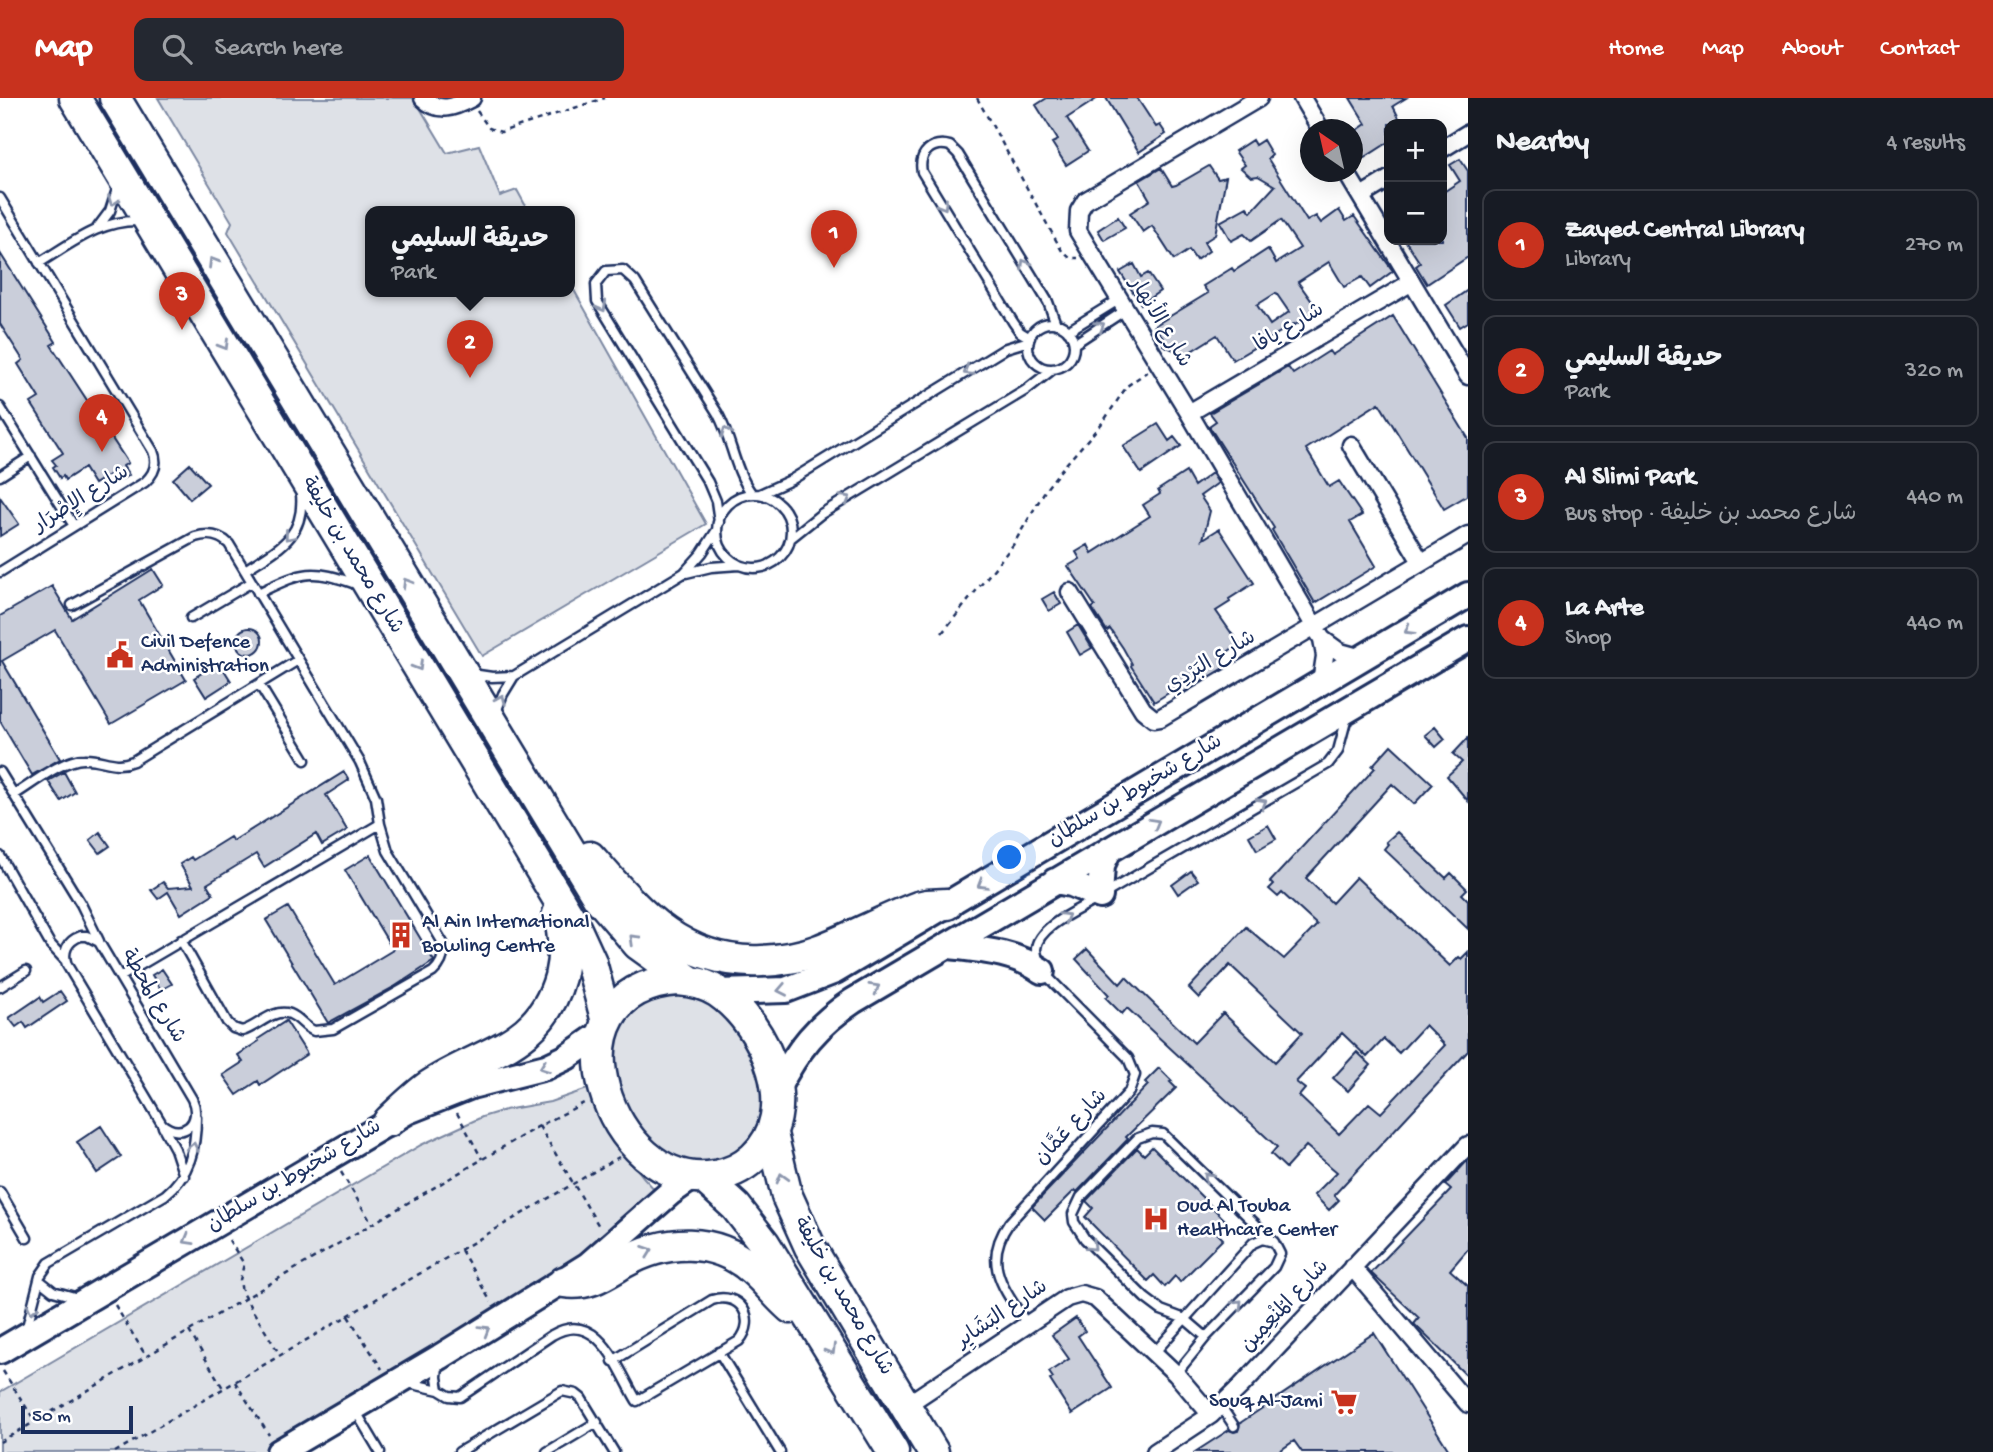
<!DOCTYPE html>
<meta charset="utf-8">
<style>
body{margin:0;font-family:"Gochi Hand","Playpen Sans Arabic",sans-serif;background:#242831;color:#f1f3f6}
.controls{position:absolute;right:21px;top:21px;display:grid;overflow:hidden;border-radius:14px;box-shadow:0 7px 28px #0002}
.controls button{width:63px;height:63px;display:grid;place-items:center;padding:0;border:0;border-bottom:2px solid #363941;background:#171b24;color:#f1f3f6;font:35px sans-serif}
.compass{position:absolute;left:1300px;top:21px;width:63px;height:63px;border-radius:50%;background:#171b24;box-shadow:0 7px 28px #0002;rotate:326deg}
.scale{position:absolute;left:21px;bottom:18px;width:112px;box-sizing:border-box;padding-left:7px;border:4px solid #1b2f5e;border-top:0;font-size:19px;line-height:24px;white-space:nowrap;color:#1b2f5e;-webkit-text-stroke:5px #fff;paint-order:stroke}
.you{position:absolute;left:1010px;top:760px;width:24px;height:24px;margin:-18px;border:5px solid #fff;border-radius:50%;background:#1a73e8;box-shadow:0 0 0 10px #1a73e833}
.badge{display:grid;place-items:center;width:46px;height:46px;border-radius:50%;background:#c8321e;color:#fff;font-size:23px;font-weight:700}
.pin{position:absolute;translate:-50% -58px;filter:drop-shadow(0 2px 4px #0008)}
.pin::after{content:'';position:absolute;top:37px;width:24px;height:21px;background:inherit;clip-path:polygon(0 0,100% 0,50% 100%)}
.popup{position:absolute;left:365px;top:108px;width:210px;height:91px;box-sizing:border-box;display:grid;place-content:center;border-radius:14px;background:#171b24;filter:drop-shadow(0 2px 5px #0005);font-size:23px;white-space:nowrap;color:#9ea1a6}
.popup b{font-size:26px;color:#f1f3f6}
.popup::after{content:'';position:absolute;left:50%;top:100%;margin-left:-14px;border:14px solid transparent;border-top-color:#171b24}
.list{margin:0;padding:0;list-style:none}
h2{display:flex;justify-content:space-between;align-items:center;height:91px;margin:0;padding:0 28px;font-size:30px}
h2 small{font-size:23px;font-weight:400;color:#9ea1a6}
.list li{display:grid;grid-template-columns:46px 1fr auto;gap:21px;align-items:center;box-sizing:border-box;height:112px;margin:0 14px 14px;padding:0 14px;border:2px solid #363941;border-radius:14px}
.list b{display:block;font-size:26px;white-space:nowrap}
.list p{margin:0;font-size:23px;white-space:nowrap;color:#9ea1a6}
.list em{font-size:23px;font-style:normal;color:#9ea1a6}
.icon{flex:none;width:38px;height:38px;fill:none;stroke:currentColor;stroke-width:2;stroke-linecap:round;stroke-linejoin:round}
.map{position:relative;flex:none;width:1468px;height:1354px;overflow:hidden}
header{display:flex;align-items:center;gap:42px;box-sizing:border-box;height:98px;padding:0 35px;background:#c8321e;color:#fff}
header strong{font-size:33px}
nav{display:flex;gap:38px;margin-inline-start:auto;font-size:24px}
.search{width:490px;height:63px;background:#242831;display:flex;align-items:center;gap:18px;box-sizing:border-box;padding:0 24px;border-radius:14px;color:#9ea1a6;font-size:26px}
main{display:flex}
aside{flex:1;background:#171b24}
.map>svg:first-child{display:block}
.park{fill:#dee1e7;stroke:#7c88a2;stroke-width:2}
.building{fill:#caceda;stroke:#1b2f5e;stroke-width:2;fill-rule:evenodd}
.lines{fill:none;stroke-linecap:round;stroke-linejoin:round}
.lane-casing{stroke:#1b2f5e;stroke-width:13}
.street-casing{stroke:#1b2f5e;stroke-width:21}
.primary-casing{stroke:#1b2f5e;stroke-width:30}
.highway-casing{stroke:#1b2f5e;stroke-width:35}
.path{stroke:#1b2f5e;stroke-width:2.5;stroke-dasharray:5 5;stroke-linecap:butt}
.lane{stroke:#fff;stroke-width:8}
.street{stroke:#fff;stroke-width:16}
.primary{stroke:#fff;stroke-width:24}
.highway{stroke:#fff;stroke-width:30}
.oneway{stroke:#8d97ae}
.labels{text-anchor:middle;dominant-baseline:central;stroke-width:5;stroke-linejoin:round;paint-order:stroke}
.street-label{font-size:21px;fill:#1b2f5e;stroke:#fff}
.poi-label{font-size:21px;fill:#1b2f5e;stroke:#fff;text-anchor:start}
</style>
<header>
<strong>Map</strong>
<div class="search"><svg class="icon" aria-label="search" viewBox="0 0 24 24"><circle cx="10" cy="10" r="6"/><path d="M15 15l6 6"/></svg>Search here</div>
<nav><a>Home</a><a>Map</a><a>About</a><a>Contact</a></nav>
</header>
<main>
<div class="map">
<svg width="1468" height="1354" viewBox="0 0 1468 1354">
<rect width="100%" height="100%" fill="#fff"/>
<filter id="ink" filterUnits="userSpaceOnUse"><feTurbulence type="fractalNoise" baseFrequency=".0143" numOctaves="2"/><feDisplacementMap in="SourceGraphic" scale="14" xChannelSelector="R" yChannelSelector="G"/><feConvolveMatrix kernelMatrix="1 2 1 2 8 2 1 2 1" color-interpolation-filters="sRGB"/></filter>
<g filter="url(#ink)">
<path class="park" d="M158 0H414L447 55 479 47 500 98 517 92 529 114H370V194H570V185L706 426 482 558 228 134 232 124Z
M695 895 723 914 754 955 771 1013 742 1059 690 1072 640 1036 612 987 617 924 652 896Z
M593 989C613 1032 627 1068 664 1100L626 1135 269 1354H0V1294L421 1047 482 1019 505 1012 550 1004Z"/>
<path class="building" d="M1047 0H1098L1067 20 1088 53 1066 67 1052 45 1058 42 1036 7Z
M1106 0H1137L1156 29 1160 27 1166 36 1139 54Z
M1350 0H1406L1393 8 1402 26H1389V44L1364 60 1353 42V35L1366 26Z
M1252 42 1255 47 1263 42 1272 57 1268 61 1307 123 1316 118 1321 125 1339 112 1346 123 1354 118 1393 173 1370 190 1362 179 1344 189 1329 164 1298 184 1318 212 1295 227 1294 226 1233 262 1217 237 1185 257 1163 247V239L1154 228 1208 195 1203 188 1232 170 1234 173 1268 151 1276 165 1300 150 1281 122 1251 143 1244 136 1231 143 1220 124 1247 109 1251 114 1275 88 1258 78 1251 79 1241 70 1245 67 1235 53ZM1276 195 1289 214 1270 227 1257 207Z
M1460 61 1468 73V159L1427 186 1416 168 1420 165 1405 142H1442V95L1460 83 1450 67Z
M1209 68 1218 81 1226 79 1215 137 1204 144 1209 153 1196 162 1189 152 1174 162 1152 128 1143 134 1130 115 1150 102 1139 83 1161 70 1172 88 1176 87Z
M1118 119 1125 130 1104 142 1098 132Z
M0 155 56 244 51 247 128 365 123 368 129 377 119 383 113 374 94 386 84 370 65 382 63 378 60 380 53 369 56 367 52 362 63 355 31 305 39 300 18 266 23 262 0 226Z
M1134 166 1141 179 1148 175 1160 193 1141 206 1120 174Z
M1468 192V224L1460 229 1446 207Z
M1393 218 1468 340V397L1444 411 1379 305 1306 351 1329 389 1339 383 1362 417 1350 424 1376 468 1315 505 1272 432 1274 430 1209 328 1216 323 1210 315 1288 269 1293 276 1329 253 1332 257Z
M1158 326 1169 343 1174 339 1181 348 1141 375 1123 348Z
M190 366 208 386 190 401 173 381Z
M1186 374 1194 388 1212 375 1218 385 1200 398 1210 413 1203 441 1219 431 1254 485 1229 501 1230 504 1216 513 1239 546 1220 559 1226 569 1179 597 1175 591 1154 604 1131 568 1132 566 1123 550 1110 531 1107 533 1092 510 1095 508 1068 468 1080 461 1076 454 1088 447 1092 455 1150 418 1143 407 1160 396 1158 392Z
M0 399 19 426 0 438Z
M153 471 163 487 139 502 186 582 111 626 55 532 2 563 60 661 32 677 0 623V518L52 488 72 521Z
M1054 494 1061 506 1049 513 1042 501Z
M1078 527 1092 550 1080 557 1067 534Z
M236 543a13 13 0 1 1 26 0a13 13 0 1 1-26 0Z
M219 564 231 583 206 599 194 580Z
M1435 629 1445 641 1436 649 1425 637Z
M1468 640V703L1447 678 1462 664 1453 656Z
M1391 647 1433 686 1414 706 1392 686 1306 780 1332 805 1356 779 1450 868 1459 859 1461 861 1468 854V953L1334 1097 1339 1102 1329 1112 1314 1097 1337 1074 1306 1048 1286 1070 1271 1056 1277 1049 1127 910 1122 916 1106 900 1109 897 1076 861 1087 851 1120 886 1126 879 1194 945 1223 915 1275 964 1302 935 1230 867 1199 900 1189 890 1246 829 1284 861 1317 827 1282 795 1278 799 1269 791 1273 787 1270 784 1375 670 1372 668ZM1425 927 1445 947 1381 1015 1369 1005 1339 1036 1299 998 1305 991 1296 984 1342 935 1367 959 1384 941 1399 955Z
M64 674 75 694 61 703 48 683Z
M344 674 349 682 326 697 347 732 322 747 316 736 264 769 256 756 207 786 213 796 181 816 168 794 158 801 151 792 163 784 168 790 193 788 180 766 191 759 193 762 230 739 233 743Z
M1268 727 1276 741 1257 752 1249 738Z
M100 734 110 748 100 755 90 742Z
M1397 734 1446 780 1451 775 1467 791 1462 796 1468 802V831L1384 751 1388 746 1386 744Z
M370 757 434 863 394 889 328 925 266 822 288 809 335 887 393 852 345 772Z
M1191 773 1198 782 1178 796 1172 787Z
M162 871 172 886 161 892 152 877Z
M60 893 67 903 27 930 23 924 16 929 9 920 40 899 43 904Z
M286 923 307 956 260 987 258 983 237 997 223 977 243 964 238 957 259 943 258 941Z
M1357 954 1371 967 1348 993 1333 980Z
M1159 970 1172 983 1170 984 1176 990 1126 1039 1128 1041 1077 1094 1075 1092 1045 1122 1032 1109 1148 987 1145 984Z
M101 1028 121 1059 97 1075 77 1044Z
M1152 1049 1227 1124 1216 1134 1223 1141 1180 1184 1175 1178 1165 1189 1154 1177 1148 1183 1085 1119 1093 1110 1086 1103 1137 1050 1144 1057Z
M1468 1062V1151L1450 1172 1468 1188V1279L1414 1226 1419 1220 1371 1175 1451 1092 1445 1087Z
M1076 1220 1085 1233 1078 1238 1112 1290 1072 1316 1050 1282 1053 1280 1049 1274 1069 1261 1052 1237Z
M1374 1235 1450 1354H1302L1294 1343 1278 1354H1195L1229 1332 1234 1334 1238 1333 1240 1325Z"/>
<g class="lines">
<g class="lane-casing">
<path id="lane" d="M0 100 153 353C158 365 155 375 145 384L0 474
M98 129 110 113 118 88
M39 165C72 145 101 121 141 123
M1028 248a23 23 0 1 1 46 0a23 23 0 1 1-46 0Z
M1068 233 1120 201
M1030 240 1020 234 1013 224 922 74C918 55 932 43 950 48L958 56 1048 204 1056 226
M1074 246 1127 211
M0 309 74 428
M0 378 31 358
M760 396 791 382 1006 250 1029 243
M717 433a37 37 0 1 1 74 0a37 37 0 1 1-74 0Z
M719 424 716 403 708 384 597 203 596 186 606 173 623 172 635 183 718 316C732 342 734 372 752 396
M791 440 821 416 1026 292 1053 271
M245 472C277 451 305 440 301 396
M686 475 711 469 739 467
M258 495C303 474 310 469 358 487
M72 507 195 439C208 435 219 436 229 446L360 664 376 700 380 726 388 753 443 845C445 857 442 866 433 874L333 931 314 933C304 929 300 920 290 916 272 910 258 929 242 933L233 930 227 924 181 842
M191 520 252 484
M472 576 492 579 514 578
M259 586 305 662
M496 614 503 596 514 578 684 475 702 455 717 432
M0 674 81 806 99 843
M14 697C32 686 63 661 84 661 102 660 114 671 133 663L298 562
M0 758 50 846 65 862
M1106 795 1328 666 1338 653 1347 619
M81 838H87L99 844 192 1001C203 1024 183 1043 162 1026L67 867C62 854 67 843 81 838Z
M120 879 380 726
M0 889 26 873
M163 1029 175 1051 184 1078
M0 1094 27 1140
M39 1182 53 1193 78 1200
M1027 1226C1004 1191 981 1165 1009 1125L1129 994 1135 977 1128 960 1042 873C1040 866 1036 858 1036 851 1037 829 1078 812 1095 802
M27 1229 40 1178 49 1165 165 1097C190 1077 196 1050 196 1019
M1206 1239 1185 1221 1161 1212 1145 1200 1085 1141 1074 1124 1073 1116 1081 1099 1138 1040 1152 1035 1163 1036 1274 1144
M719 1254 780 1354
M1154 1255 1253 1145 1262 1141 1274 1144 1280 1156 1274 1169 1206 1239 1176 1276
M438 1267 437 1279 439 1292
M408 1285 439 1292 449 1298 460 1299 552 1237C598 1210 618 1271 637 1303L739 1243C758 1221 740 1193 712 1202L613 1263
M1220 1307 1234 1328
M355 1312 380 1354
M459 1354 562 1293 576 1296 581 1300 614 1354
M547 1354 597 1324"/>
</g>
<g class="street-casing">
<path id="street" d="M423 0C439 16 455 9 472 0
M1259 0 1085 103 1079 113 1078 133 1189 315 1322 541 1340 554 1362 560
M1302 0 1321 32
M1442 51 1468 35
M1346 74 1468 278
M1361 98 1389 81
M1189 315 1412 184
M1351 347 1421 464
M1070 494 1143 612 1154 621 1160 620 1468 437
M1321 584 1325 558 1322 541
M1352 1169 1468 1306
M905 1308 1067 1200 1081 1196 1095 1200 1176 1276 1211 1317
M1155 1354 1211 1317 1241 1288 1468 1047"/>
</g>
<g class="primary-casing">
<path id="primary" d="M1055 783 1071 786 1100 798 1102 767 1109 752
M950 848C983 852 1014 854 1042 873
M718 894 786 892 835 873 1468 497
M778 989C798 951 817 927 853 903L1468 541
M0 1253 408 1013 471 988 546 969 567 959 603 934
M279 1354 440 1259 588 1167 670 1095 693 1079"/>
</g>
<g class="highway-casing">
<path id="highway" d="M75 0 574 827 591 864 607 924
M115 0 598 799 638 846 688 882
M590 759C638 814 682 867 762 863 781 862 801 859 819 852 853 839 884 822 918 809L927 807 947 806
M678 882C692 883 706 886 718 894 766 927 804 1014 753 1060 743 1069 729 1076 715 1078 610 1097 537 891 678 882Z
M389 1023C402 1011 415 998 429 988 481 953 540 951 560 879 565 857 565 837 558 816
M772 1036 787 1098 810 1149 933 1354
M704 1080 736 1109 764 1145 893 1354
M564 1184C588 1188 603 1177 623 1165 665 1141 715 1138 753 1172 767 1184 777 1198 791 1210"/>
</g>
<path class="path" d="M977 0 1062 153 1070 160H1078
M477 13 489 30 501 34 605 0
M942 535 1013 447 1046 391 1060 373 1103 324 1127 288 1148 273
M457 1015 482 1061
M539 1028 600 1130
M341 1074 372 1126
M229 1142 244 1166 240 1182 242 1195 280 1257
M461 1152 491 1204
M115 1207 146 1258
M348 1218 382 1271
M189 1233 223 1290
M3 1273 35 1323
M235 1284 269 1337
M0 1344 539 1028 586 1004
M115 1354 619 1059"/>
<use href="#lane" class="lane"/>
<use href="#street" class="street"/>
<use href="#primary" class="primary"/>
<use href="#highway" class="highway"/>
</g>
<defs><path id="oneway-chevron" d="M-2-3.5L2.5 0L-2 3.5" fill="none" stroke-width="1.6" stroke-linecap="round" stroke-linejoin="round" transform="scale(1.75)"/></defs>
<g class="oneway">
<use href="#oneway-chevron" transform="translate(113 103) rotate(111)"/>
<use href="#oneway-chevron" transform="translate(943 107) rotate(59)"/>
<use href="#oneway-chevron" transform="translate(213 164) rotate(-121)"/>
<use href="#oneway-chevron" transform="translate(1025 166) rotate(-121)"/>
<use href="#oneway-chevron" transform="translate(602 209) rotate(61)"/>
<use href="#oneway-chevron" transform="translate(1100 228) rotate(-33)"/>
<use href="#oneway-chevron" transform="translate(224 247) rotate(59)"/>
<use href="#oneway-chevron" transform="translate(968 273) rotate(148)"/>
<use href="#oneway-chevron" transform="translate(726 334) rotate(-111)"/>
<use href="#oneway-chevron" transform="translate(846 401) rotate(-31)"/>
<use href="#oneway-chevron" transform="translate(289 438) rotate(130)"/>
<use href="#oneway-chevron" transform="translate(407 485) rotate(-121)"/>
<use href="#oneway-chevron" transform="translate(1409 532) rotate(149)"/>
<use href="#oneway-chevron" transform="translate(418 568) rotate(59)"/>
<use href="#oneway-chevron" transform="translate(501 601) rotate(-67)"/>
<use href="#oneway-chevron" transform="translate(1262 705) rotate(-30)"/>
<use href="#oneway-chevron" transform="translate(1155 725) rotate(-30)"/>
<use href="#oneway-chevron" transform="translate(982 786) rotate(149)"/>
<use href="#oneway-chevron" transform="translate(1065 819) rotate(-31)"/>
<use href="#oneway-chevron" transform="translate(634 841) rotate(-136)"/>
<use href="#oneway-chevron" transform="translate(875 890) rotate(-30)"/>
<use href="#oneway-chevron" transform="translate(782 892) rotate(169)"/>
<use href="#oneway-chevron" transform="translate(544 969) rotate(160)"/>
<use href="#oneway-chevron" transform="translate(193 1049) rotate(-79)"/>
<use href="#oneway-chevron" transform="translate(1208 1079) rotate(-135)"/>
<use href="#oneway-chevron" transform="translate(782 1080) rotate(-106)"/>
<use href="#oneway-chevron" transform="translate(188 1142) rotate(150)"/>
<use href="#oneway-chevron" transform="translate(1092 1148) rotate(45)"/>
<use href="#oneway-chevron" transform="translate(648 1153) rotate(-20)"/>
<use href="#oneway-chevron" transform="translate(1238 1206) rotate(-46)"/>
<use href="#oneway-chevron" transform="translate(32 1211) rotate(105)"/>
<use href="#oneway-chevron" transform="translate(485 1232) rotate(-31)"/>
<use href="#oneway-chevron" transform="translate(831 1252) rotate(59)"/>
</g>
</g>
<defs>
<g id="civic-bare" transform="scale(2.1)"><path d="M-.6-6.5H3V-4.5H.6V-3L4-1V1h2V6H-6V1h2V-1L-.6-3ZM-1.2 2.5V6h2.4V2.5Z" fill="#c8321e" stroke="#fff" stroke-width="2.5" paint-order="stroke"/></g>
<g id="building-bare" transform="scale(2.1)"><path d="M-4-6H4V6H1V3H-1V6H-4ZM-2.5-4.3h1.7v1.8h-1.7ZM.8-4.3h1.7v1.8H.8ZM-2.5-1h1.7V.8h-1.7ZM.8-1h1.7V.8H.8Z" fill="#c8321e" stroke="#fff" stroke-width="2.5" paint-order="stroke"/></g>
<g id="hospital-bare" transform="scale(2.1)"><path d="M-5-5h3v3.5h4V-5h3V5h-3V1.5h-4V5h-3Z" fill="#c8321e" stroke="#fff" stroke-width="2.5" paint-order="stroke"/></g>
<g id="supermarket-bare" transform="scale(2.1)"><path d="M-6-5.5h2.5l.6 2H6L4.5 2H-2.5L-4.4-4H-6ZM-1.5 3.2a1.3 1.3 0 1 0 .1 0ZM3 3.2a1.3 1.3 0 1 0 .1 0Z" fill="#c8321e" stroke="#fff" stroke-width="2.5" paint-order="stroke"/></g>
</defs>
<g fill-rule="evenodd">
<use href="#civic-bare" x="120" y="557"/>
<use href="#building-bare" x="401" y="837"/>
<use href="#hospital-bare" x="1156" y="1121"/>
<use href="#supermarket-bare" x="1344" y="1304"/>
</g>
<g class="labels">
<g class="street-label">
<text transform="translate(1159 225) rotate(59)">شارع الأنهار</text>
<text transform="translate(1290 231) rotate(-31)">شارع يافا</text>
<text transform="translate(82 402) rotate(-32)">شارع الإِصْرَار</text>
<text transform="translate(351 458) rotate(59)">شارع محمد بن خليفة</text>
<text transform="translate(1211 565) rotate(-31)">شارع البَرْدِي</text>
<text transform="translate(1136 694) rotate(-31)">شارع شخبوط بن سلطان</text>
<text transform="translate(152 899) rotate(59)">شارع المحطة</text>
<text transform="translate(1072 1030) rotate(-47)">شارع عَمَّان</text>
<text transform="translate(295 1079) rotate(-31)">شارع شخبوط بن سلطان</text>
<text transform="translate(842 1199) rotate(60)">شارع محمد بن خليفة</text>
<text transform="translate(1286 1209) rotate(-47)">شارع المُنْعِمِين</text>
<text transform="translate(1003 1217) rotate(-34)">شارع البَشَايِر</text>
</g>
<g class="poi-label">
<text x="141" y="545">Civil Defence<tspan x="141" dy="24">Administration</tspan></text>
<text x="422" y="825">Al Ain International<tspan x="422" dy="24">Bowling Centre</tspan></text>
<text x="1177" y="1109">Oud Al Touba<tspan x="1177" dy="24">Healthcare Center</tspan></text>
<text x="1323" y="1304" text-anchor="end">Souq Al-Jami</text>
</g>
</g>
</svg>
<div class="controls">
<button>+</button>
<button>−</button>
</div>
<svg class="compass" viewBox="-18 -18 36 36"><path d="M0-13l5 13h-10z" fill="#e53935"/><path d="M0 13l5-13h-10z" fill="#9ea1a6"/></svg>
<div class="scale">50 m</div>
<div class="you"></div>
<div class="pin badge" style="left:834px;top:170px">1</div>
<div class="pin badge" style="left:470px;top:280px">2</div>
<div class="popup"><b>حديقة السليمي</b>Park</div>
<div class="pin badge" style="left:182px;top:232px">3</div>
<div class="pin badge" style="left:102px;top:354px">4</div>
</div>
<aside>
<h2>Nearby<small>4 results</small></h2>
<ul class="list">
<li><span class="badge">1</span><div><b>Zayed Central Library</b><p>Library</p></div><em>270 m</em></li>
<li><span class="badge">2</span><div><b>حديقة السليمي</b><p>Park</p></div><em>320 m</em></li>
<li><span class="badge">3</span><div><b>Al Slimi Park</b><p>Bus stop · شارع محمد بن خليفة</p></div><em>440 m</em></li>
<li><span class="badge">4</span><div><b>La Arte</b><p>Shop</p></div><em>440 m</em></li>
</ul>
</aside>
</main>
